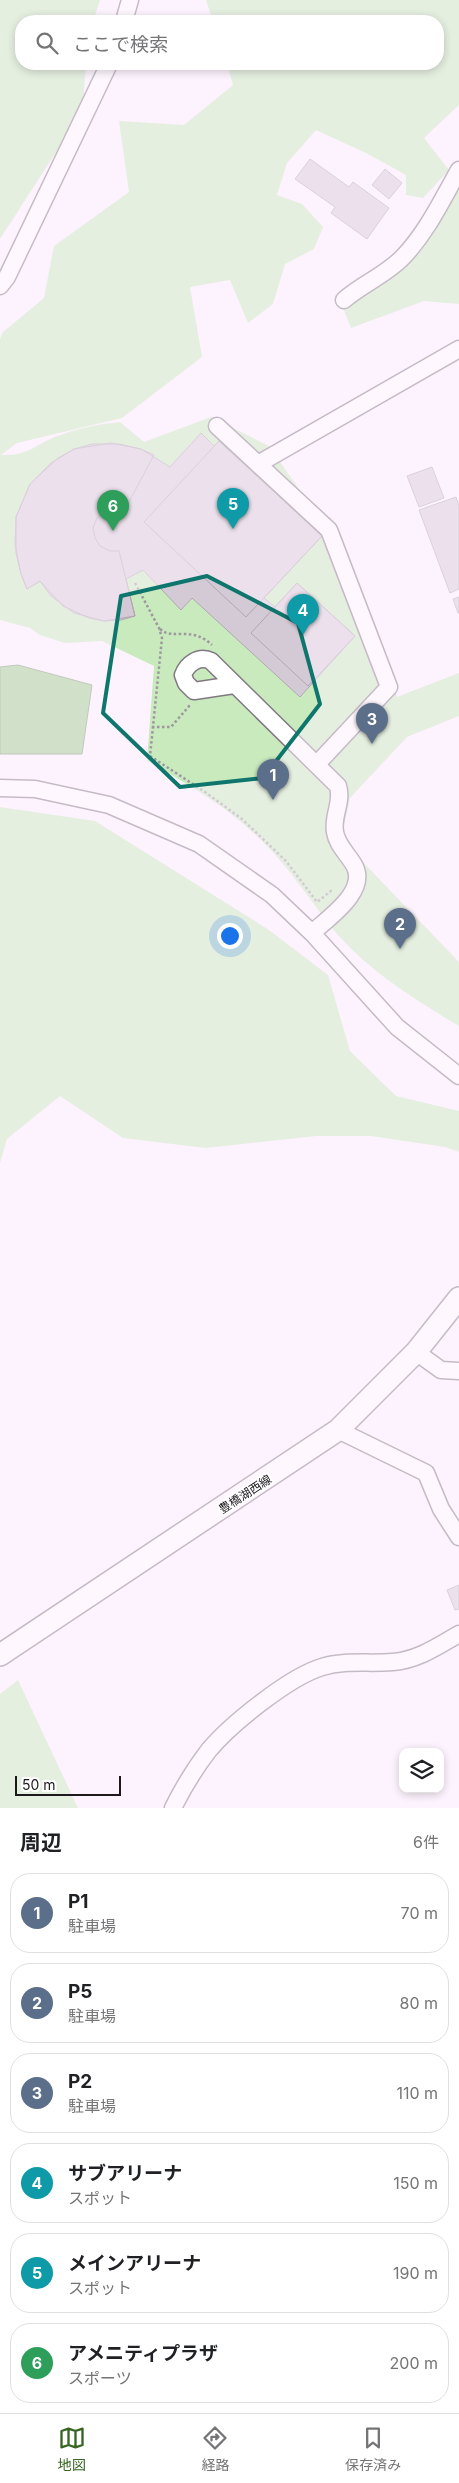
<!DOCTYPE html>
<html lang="ja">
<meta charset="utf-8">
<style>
body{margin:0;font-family:Inter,"Noto Sans JP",sans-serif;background:#f6f6f6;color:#202124}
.controls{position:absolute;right:15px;bottom:15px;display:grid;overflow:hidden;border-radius:10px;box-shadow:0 2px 8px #0003}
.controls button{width:45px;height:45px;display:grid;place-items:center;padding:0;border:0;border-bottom:1px solid #e0e0e0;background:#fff;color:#202124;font:25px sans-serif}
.scale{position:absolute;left:15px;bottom:12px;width:106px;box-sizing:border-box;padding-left:5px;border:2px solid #1c181c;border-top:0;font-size:14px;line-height:18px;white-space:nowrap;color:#1c181c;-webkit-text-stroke:4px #fff;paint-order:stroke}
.you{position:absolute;left:229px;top:935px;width:18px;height:18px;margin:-12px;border:4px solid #fff;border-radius:50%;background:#1a73e8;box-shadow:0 0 0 8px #1a73e833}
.badge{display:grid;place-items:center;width:32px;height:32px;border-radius:50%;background:#366423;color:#fff;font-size:16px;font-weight:700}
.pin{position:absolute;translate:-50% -41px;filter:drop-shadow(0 1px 2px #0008)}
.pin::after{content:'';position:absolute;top:26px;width:18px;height:15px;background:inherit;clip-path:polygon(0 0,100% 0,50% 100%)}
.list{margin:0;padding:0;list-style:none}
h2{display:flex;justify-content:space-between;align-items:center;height:65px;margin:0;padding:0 20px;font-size:21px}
h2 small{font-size:16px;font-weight:400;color:#757577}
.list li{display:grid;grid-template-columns:32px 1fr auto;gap:15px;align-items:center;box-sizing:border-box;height:80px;margin:0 10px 10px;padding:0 10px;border:1px solid #e0e0e0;border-radius:20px}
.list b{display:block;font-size:19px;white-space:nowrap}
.list p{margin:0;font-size:16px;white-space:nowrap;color:#757577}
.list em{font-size:16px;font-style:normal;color:#757577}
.icon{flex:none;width:28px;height:28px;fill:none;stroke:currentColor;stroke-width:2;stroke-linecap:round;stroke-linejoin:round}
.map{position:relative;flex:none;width:459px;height:1808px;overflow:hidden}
.search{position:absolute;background:#fff;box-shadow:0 2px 8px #0003;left:15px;right:15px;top:15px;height:55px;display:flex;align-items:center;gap:12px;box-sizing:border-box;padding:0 18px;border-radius:20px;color:#757577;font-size:19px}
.sheet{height:605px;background:#fff}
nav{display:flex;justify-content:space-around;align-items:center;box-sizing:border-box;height:70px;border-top:1px solid #e0e0e0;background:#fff;font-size:14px;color:#757577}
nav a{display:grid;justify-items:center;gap:2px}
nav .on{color:#366423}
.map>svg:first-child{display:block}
.green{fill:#c8eabd}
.water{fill:#9ccd8b;stroke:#76976a}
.building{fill:#d4cad5;stroke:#b1a7b2}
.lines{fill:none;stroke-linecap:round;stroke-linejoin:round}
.minor-casing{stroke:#827883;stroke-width:19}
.major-casing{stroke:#827883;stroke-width:24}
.path{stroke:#9e979f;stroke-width:2.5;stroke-dasharray:2.5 2.5;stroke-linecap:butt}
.minor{stroke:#fff;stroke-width:16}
.major{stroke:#fff;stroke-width:21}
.marked{fill:none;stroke:#0f766e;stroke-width:4;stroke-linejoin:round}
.labels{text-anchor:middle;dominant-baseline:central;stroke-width:4;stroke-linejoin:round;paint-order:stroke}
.street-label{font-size:12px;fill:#1c181c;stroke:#fff}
</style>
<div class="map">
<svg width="459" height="1808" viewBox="0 0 459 1808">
<rect width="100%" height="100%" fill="#fdf3fe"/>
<path class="green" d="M0 0H100L93 21H21V64H86L83 103 69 132 0 239Z
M206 0H459V105L424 138 449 170 423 198 406 195V175L368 154 316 130 287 163 277 195 302 204 323 227 314 249 285 264 273 304 248 323 230 280 190 287 202 357 122 418 17 443 1 455C28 456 33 446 55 437 76 429 98 424 120 422L144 442 211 417 269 446 301 492 335 526 397 697 459 673V716L407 737 350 798 343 829 347 841 357 856 459 962V1026C415 1000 372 973 338 935 312 904 291 869 262 841 228 807 188 784 147 761L154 666 102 641 65 643 40 635 30 628 0 620V339L3 332 44 298 54 246 129 192 119 121 184 125 233 85 227 64H438V21H213Z
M459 182V304L424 301 351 328 343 308 376 289 422 250 441 209Z
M0 807 95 821 269 930 328 975 350 1051 396 1096 459 1111V1152L445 1147 371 1136H316L206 1148 123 1138 60 1096 7 1139 0 1163Z
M18 1680 78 1808H0V1694Z"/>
<path class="water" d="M18 665 92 685 82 754H0V667Z"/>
<path class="building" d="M310 159 349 187 353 182 389 208 367 239 331 213 335 207 295 179Z
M385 169 402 183 389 199 372 185Z
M201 433 214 446 219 441 322 536 264 598 275 607 297 583 355 636 300 697 192 598 181 610 143 570 126 579 135 616 104 621 89 618 63 606 40 581 27 589 21 574 15 545 16 517 30 484 51 463 74 449 111 443 141 449 170 467Z
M219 441 322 536 246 617 144 522Z
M92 444H119L141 449 154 455 123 513 105 512 97 518 93 528 95 538 100 546 110 551H119L135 616 121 620 104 621 74 613 51 596 40 581 27 589 21 574 16 553V517L30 484 58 458 74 449Z
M432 467 444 498 419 507 407 476Z
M456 497 459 506V589L450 593 419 510Z
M297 583 355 636 308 686 251 633Z
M459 597V613H458L453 599Z
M459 1585V1609L455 1610 447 1590Z"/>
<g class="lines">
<g class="minor-casing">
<path id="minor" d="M124 21 130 0
M0 286 7 277 109 64
M344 300C362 284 386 275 403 257 427 232 442 200 459 170
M217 426 329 530 389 687 317 764
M258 464 459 349
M234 685 194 691 186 683 183 675C187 664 199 655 211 661L338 786C343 802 332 816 335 832 337 845 347 853 354 865 369 891 328 918 312 933
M0 788 35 789 109 805 199 844 272 895 312 933 397 1027 459 1076
M416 1352 441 1370 459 1371
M338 1430 426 1473 441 1509 459 1537
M173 1808C183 1788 195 1768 209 1750 231 1724 289 1677 322 1667 345 1660 369 1664 393 1662 418 1660 438 1646 459 1634"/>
</g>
<g class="major-casing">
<path id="major" d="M0 1655 338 1430 416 1352 459 1298"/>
</g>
<path class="path" d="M135 583 159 628 162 638 150 756 205 792 242 819 286 861 317 902 331 891 333 893
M160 629C173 641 191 625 212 645
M152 727H171L190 705"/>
<use href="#minor" class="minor"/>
<use href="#major" class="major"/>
</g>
<path d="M0 0H459V1808H0ZM207 576 298 623 320 704 263 778 180 787 103 713 121 596Z" fill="#fdf3fe" fill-opacity=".55" fill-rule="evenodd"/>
<path class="marked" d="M207 576 298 623 320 704 263 778 180 787 103 713 121 596Z"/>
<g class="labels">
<g class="street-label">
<text transform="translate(245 1494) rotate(-33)">豊橋湖西線</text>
</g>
</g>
</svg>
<div class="controls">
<button><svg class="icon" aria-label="layers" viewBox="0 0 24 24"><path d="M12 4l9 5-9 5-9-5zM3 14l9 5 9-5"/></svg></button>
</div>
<div class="scale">50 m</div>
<div class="you"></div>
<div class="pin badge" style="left:273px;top:800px;background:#5c6f8a">1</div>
<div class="pin badge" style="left:400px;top:949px;background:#5c6f8a">2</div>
<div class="pin badge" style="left:372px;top:744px;background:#5c6f8a">3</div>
<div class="pin badge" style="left:303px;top:635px;background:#0f9aa8">4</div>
<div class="pin badge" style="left:233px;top:529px;background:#0f9aa8">5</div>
<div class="pin badge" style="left:113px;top:531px;background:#2e9e5b">6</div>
<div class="search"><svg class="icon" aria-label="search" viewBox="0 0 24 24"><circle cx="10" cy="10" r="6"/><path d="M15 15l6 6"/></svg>ここで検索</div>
</div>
<section class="sheet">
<h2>周辺<small>6件</small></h2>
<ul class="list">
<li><span class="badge" style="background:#5c6f8a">1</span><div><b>P1</b><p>駐車場</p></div><em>70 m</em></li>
<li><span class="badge" style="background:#5c6f8a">2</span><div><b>P5</b><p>駐車場</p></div><em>80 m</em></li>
<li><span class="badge" style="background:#5c6f8a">3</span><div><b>P2</b><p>駐車場</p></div><em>110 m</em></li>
<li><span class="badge" style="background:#0f9aa8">4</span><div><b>サブアリーナ</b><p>スポット</p></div><em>150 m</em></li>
<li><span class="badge" style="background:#0f9aa8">5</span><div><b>メインアリーナ</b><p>スポット</p></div><em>190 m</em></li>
<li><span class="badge" style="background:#2e9e5b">6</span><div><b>アメニティプラザ</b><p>スポーツ</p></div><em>200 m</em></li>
</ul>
</section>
<nav>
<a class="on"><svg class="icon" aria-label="map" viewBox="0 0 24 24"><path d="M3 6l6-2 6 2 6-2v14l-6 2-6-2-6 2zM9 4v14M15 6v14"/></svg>地図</a>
<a><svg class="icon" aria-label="directions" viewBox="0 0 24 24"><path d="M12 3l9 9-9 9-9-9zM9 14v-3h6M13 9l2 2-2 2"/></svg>経路</a>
<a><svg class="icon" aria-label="saved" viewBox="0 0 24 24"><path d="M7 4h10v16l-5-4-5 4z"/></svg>保存済み</a>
</nav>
